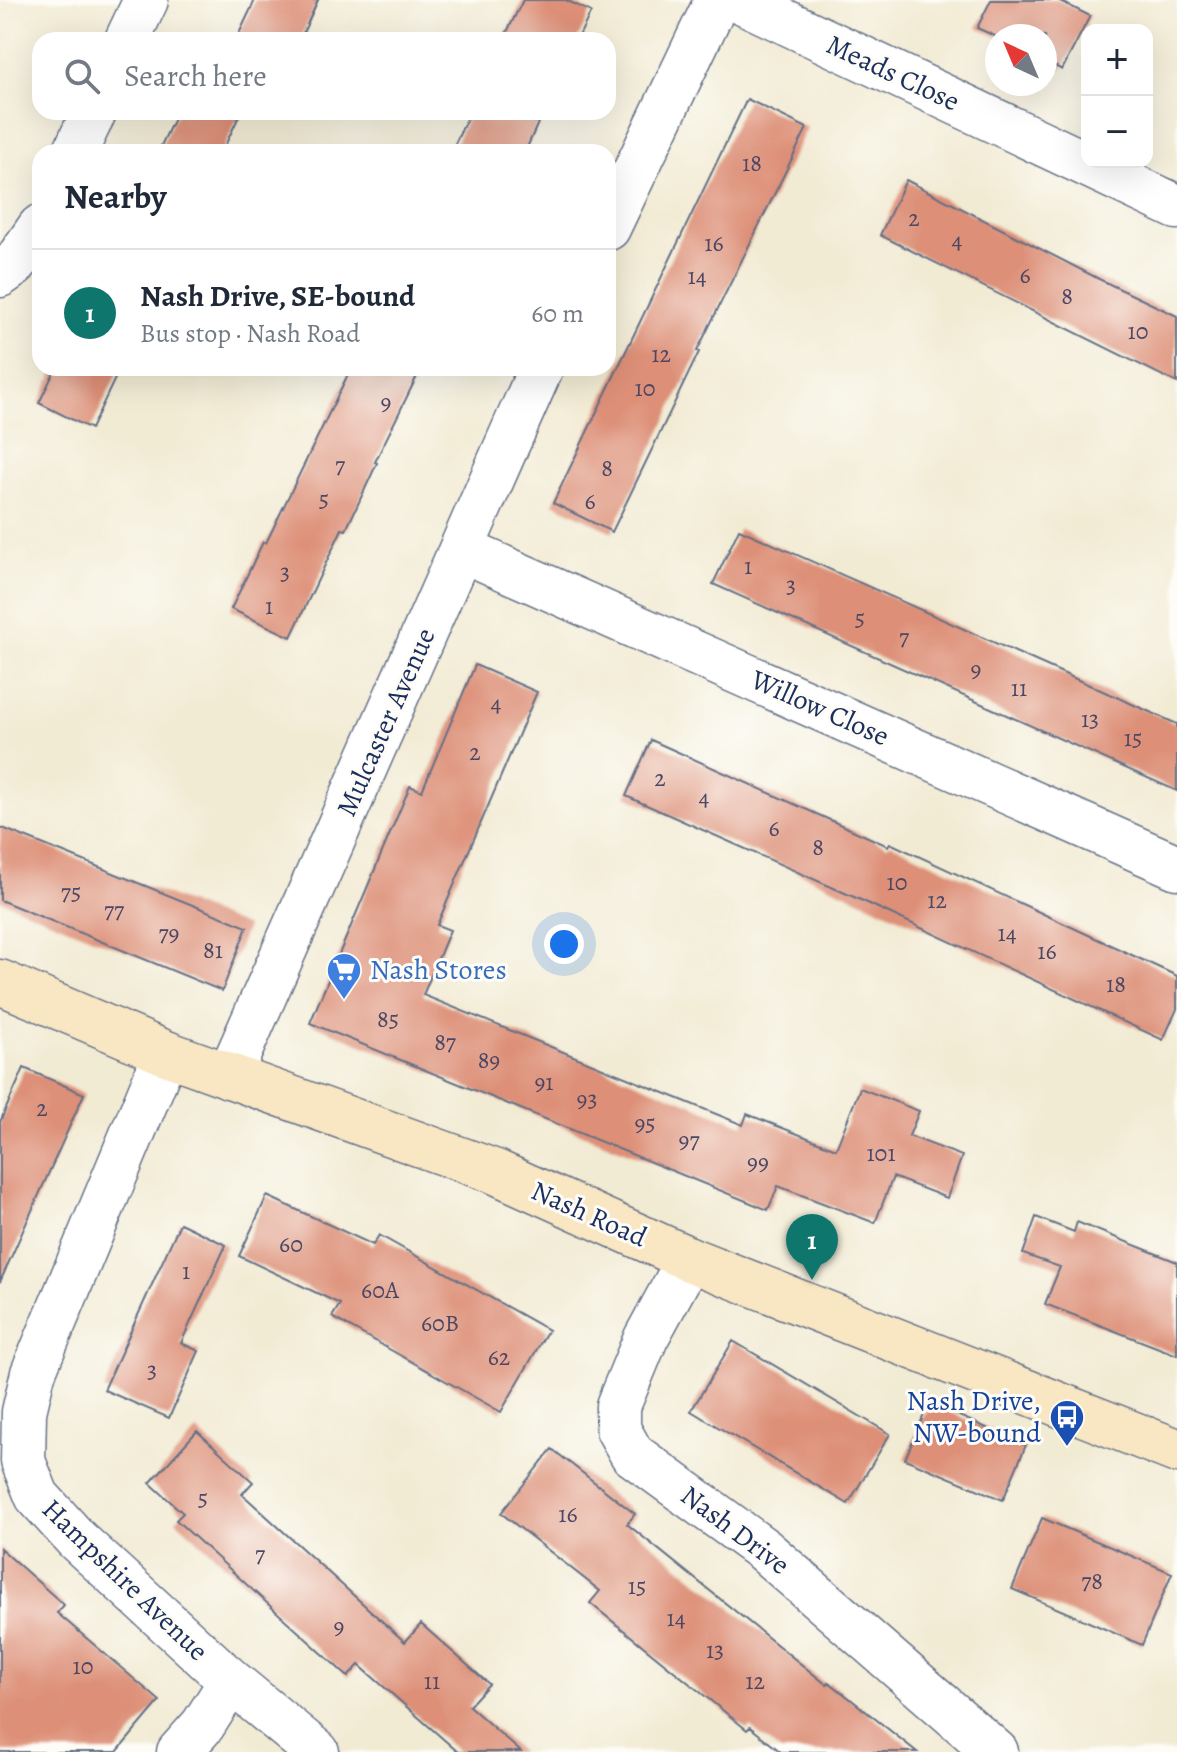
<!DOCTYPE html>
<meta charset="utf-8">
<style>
body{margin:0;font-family:Alegreya,serif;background:#f2f2f3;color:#1f2937}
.controls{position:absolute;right:24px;top:24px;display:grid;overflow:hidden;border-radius:16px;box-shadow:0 8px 32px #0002}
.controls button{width:72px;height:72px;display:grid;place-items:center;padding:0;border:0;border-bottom:2px solid #e0e1e3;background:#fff;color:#1f2937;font:40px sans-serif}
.compass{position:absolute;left:985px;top:24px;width:72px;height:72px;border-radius:50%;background:#fff;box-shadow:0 8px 32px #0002;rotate:316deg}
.you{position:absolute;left:564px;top:944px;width:28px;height:28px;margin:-20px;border:6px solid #fff;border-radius:50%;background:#1a73e8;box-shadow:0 0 0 12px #1a73e833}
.badge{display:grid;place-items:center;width:52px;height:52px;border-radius:50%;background:#0f766e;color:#fff;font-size:26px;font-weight:700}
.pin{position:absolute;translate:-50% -66px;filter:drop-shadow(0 2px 4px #0008)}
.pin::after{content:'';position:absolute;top:42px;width:28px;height:24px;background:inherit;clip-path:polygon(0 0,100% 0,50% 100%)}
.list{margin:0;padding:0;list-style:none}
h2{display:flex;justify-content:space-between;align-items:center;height:104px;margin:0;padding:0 32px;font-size:34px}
h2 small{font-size:26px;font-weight:400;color:#747a83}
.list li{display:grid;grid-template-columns:52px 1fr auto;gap:24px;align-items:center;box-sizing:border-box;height:128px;padding:0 32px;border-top:2px solid #e0e1e3}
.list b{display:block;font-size:30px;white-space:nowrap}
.list p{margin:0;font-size:26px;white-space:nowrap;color:#747a83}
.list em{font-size:26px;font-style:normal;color:#747a83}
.icon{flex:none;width:44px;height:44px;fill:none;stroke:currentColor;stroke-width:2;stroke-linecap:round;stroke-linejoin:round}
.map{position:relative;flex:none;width:1177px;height:1752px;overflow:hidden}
.search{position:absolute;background:#fff;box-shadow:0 8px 32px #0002;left:32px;top:32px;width:584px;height:88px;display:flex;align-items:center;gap:20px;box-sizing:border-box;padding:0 28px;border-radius:24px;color:#747a83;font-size:30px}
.panel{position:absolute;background:#fff;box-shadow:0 8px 32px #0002;left:32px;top:144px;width:584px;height:232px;border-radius:24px}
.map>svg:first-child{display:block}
.building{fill:#dd8f77}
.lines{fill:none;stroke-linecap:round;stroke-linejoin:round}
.street-casing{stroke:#667187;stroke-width:47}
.secondary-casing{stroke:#667187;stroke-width:47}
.street{stroke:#fff;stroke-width:44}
.secondary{stroke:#f9e7c3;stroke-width:44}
.labels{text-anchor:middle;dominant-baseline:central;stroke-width:6;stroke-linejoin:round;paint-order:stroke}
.number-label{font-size:24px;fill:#4c4764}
.street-label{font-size:28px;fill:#1b2f5e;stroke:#fdfcf7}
.shop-label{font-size:28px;fill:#366cbe;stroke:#fdfcf7;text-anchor:start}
.transit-label{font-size:28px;fill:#164399;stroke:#fdfcf7;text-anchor:end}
</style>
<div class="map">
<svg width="1177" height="1752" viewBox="0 0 1177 1752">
<rect width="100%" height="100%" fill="#fdfcf7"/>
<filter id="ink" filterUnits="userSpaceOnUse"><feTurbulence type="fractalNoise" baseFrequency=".0125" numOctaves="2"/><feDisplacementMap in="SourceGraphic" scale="16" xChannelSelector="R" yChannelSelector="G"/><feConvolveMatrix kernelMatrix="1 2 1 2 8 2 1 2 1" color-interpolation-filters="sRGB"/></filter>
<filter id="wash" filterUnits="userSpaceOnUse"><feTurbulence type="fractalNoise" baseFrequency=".006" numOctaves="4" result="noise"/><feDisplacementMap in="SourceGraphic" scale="32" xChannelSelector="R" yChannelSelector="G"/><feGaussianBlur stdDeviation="1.8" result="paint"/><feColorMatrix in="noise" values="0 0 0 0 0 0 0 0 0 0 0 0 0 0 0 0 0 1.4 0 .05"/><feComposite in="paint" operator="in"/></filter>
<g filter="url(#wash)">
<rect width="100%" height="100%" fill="#f2ebd4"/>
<g id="blocks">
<path class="building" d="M255 0H318L300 40H236Z
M523 0H566L591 12 577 40H503Z
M991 0H1058L1090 16 1062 70 1045 61V36L997 37 977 28Z
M747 99 807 128 697 351 699 352 612 532 553 503Z
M177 112H241L222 152H158Z
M470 112H515L538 123 525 152H451Z
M906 180 1101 280 1177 316V383L880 235Z
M56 368H120L91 429 39 403Z
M351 368H421L375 462 377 463 346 530 342 529 291 637 231 609 263 542 266 543Z
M739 529 1177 724V791L713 584Z
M475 665 537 692 437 925 450 930 423 995 743 1125 747 1114 836 1149 860 1088 919 1111 909 1136 962 1156 947 1198 893 1177 875 1223 778 1186 768 1210 310 1023 410 786 422 791Z
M651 740 888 846 890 843 1177 976V1009L1163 1040 863 901 626 796Z
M0 827 247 927 222 991 0 900Z
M24 1068 84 1094 0 1282V1122Z
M267 1196 373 1245 379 1235 548 1330 501 1412 332 1317 340 1304 239 1256Z
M1036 1217 1074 1232 1077 1222 1177 1262V1355L1045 1304 1060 1267 1023 1254Z
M180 1223 226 1245 181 1343 199 1351 169 1418 104 1390Z
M733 1341 890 1434 848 1504 691 1411Z
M929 1403 1026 1445 1003 1500 905 1459Z
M197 1431 253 1482 242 1494 405 1642 421 1624 489 1684 469 1706 521 1752H458L359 1665 348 1677 176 1520 183 1513 150 1483Z
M552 1449 635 1514 627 1524 827 1685 829 1682 917 1752H781L750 1727 747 1730 590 1603 600 1591 501 1513Z
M1042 1518 1172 1573 1142 1645 1012 1589Z
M0 1548 64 1605 57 1613 160 1701 117 1752H0Z"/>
</g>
</g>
<g filter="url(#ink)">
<use href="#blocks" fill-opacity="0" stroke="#667187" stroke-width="2"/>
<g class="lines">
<g class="street-casing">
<path id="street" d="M739 0 1177 207
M127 40 146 0
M75 152 94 112
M608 228 717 0
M0 275 13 266 40 227
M463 550 1177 867
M166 1053 33 1373 24 1412 23 1461 37 1496 77 1540 231 1681 317 1752
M229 1076 541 368
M689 1259 646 1338 618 1406V1429L632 1454 764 1550 996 1752
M179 1752 203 1725 231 1681"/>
</g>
<g class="secondary-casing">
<path id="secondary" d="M0 982 166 1053 496 1172 689 1259 1177 1451"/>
</g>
<use href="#street" class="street"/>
<use href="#secondary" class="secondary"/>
</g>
</g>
<defs>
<g id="supermarket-pin" transform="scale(1.8)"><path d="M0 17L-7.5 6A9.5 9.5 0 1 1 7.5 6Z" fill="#3f7fe0" stroke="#fdfcf7"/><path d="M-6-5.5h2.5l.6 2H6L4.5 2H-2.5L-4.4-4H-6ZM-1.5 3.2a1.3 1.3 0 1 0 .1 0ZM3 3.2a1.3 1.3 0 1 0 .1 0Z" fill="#fff"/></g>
<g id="bus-pin" transform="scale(1.8)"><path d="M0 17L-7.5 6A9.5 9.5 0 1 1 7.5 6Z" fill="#1a4fb4" stroke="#fdfcf7"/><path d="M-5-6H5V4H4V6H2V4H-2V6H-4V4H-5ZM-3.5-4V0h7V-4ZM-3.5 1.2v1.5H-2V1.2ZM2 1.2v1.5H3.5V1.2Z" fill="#fff"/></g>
</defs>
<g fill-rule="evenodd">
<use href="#supermarket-pin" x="344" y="970"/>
<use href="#bus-pin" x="1067" y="1417"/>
</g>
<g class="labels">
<g class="number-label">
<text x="752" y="163">18</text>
<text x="914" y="218">2</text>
<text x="957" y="240">4</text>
<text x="714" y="243">16</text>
<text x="1025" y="275">6</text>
<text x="697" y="276">14</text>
<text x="1067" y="296">8</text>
<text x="1138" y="331">10</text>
<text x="661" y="354">12</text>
<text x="645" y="388">10</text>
<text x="386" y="402">9</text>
<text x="340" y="465">7</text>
<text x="607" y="468">8</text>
<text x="324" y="499">5</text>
<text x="590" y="501">6</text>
<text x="748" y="566">1</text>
<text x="285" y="572">3</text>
<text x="791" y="585">3</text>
<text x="269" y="606">1</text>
<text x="860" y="618">5</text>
<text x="904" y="637">7</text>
<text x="976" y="669">9</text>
<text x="1019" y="688">11</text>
<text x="496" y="703">4</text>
<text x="1090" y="719">13</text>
<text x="1133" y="738">15</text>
<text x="475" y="752">2</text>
<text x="660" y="778">2</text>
<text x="704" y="797">4</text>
<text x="774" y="828">6</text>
<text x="818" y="847">8</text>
<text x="897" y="882">10</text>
<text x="71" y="892">75</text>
<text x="937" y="900">12</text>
<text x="114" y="910">77</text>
<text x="169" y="933">79</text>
<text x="1007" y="933">14</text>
<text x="213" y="950">81</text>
<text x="1047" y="951">16</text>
<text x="1116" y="984">18</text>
<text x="388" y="1019">85</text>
<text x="445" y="1042">87</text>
<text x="489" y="1060">89</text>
<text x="544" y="1082">91</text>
<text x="587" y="1099">93</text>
<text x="42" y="1108">2</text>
<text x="645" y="1123">95</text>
<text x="689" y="1140">97</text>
<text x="881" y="1153">101</text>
<text x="758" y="1162">99</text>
<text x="291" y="1244">60</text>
<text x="186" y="1271">1</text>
<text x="380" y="1290">60A</text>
<text x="440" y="1323">60B</text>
<text x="499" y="1357">62</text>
<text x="152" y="1370">3</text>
<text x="203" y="1498">5</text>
<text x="568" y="1514">16</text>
<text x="260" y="1554">7</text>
<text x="1092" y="1581">78</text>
<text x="637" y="1586">15</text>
<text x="676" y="1618">14</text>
<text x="339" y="1626">9</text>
<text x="715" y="1650">13</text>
<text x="83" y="1666">10</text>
<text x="432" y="1681">11</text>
<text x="755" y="1681">12</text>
</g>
<g class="street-label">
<text transform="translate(893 73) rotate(25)">Meads Close</text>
<text transform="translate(820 708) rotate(24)">Willow Close</text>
<text transform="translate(386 722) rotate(-66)">Mulcaster Avenue</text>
<text transform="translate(589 1214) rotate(24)">Nash Road</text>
<text transform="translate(735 1530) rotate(37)">Nash Drive</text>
<text transform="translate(125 1580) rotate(44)">Hampshire Avenue</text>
</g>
<g class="shop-label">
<text x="370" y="970">Nash Stores</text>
</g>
<g class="transit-label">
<text x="1041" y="1401">Nash Drive,<tspan x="1041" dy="32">NW-bound</tspan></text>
</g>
</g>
</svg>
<div class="controls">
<button>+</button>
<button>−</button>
</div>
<svg class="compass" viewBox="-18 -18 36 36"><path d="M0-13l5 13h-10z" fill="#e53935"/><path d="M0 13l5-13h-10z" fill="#747a83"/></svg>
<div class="you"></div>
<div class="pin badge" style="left:812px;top:1280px">1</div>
<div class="search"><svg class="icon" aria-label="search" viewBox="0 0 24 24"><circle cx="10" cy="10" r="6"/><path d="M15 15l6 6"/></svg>Search here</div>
<section class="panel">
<h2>Nearby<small></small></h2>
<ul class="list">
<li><span class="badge">1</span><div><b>Nash Drive, SE-bound</b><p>Bus stop · Nash Road</p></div><em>60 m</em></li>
</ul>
</section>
</div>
